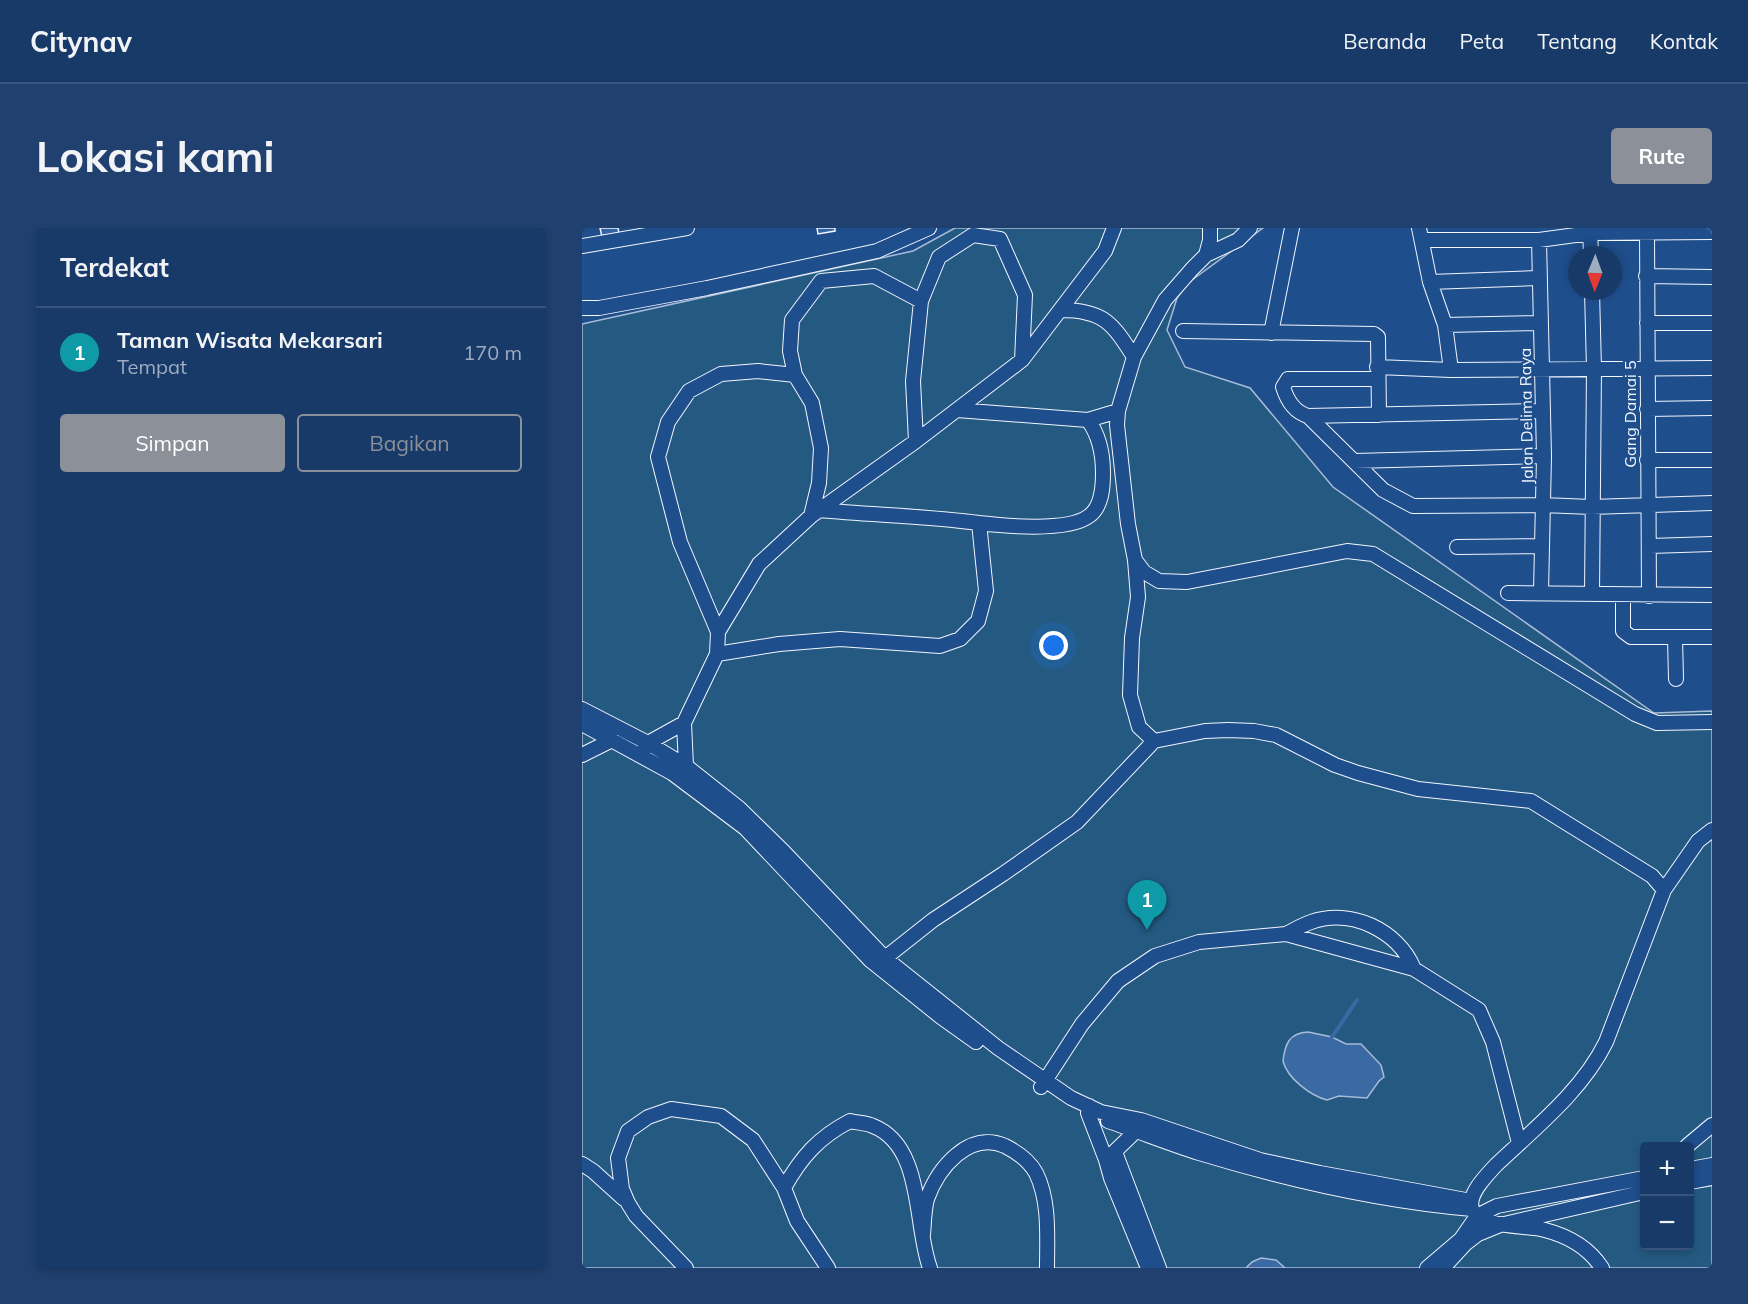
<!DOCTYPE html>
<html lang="id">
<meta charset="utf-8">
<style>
body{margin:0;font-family:Mulish,sans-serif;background:#20416f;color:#f1f3f6}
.controls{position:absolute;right:18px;bottom:18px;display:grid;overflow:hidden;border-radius:6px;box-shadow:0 3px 9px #0003}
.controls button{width:54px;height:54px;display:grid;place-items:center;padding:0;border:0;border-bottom:2px solid #36547d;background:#173a69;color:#f1f3f6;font:30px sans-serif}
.compass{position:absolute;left:986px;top:18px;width:54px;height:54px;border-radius:50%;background:#173a69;box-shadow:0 3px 9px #0003;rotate:181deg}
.you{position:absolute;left:472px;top:418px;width:21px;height:21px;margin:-15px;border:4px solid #fff;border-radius:50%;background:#1a73e8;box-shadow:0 0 0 9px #1a73e833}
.badge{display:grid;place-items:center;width:39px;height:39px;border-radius:50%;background:#8c9099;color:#fff;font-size:20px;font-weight:700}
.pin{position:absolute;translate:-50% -50px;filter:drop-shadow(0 2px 3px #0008)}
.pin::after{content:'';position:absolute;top:32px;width:21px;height:18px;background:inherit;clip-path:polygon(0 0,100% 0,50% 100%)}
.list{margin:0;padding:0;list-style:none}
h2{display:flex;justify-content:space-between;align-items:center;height:78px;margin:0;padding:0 24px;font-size:26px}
h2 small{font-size:20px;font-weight:400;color:#9eadc0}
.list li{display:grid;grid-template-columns:39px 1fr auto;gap:18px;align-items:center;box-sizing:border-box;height:90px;padding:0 24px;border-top:2px solid #36547d}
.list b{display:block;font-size:22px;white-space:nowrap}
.list p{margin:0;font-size:20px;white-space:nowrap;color:#9eadc0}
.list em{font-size:20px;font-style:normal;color:#9eadc0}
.actions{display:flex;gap:12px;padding:18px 24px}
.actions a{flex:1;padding:14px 0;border:2px solid #8c9099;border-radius:6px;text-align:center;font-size:21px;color:#8c9099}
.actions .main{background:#8c9099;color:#fff}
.map{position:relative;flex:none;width:1130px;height:1040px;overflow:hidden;border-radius:6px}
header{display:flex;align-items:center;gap:36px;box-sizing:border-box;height:84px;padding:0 30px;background:#173a69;border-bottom:2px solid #36547d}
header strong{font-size:28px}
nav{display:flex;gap:33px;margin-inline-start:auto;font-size:21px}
.intro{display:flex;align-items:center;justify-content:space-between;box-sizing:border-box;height:144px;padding:0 36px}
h1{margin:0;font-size:42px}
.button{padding:15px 27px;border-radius:6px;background:#8c9099;color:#fff;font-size:21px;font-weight:700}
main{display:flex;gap:36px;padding:0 36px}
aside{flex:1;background:#173a69;border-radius:6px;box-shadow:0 3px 9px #0003}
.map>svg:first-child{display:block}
.green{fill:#245a82;stroke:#a8bbd7;stroke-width:1.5;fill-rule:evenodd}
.water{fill:#3b69a3;stroke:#a8bbd7;stroke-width:1.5}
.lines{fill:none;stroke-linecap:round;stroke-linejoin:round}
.stream{stroke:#3b69a3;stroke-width:4}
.building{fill:#3563a3;stroke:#f2f6ff;stroke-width:1.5}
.minor-casing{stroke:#f2f6ff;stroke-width:16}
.minor{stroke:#1f4e8c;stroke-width:14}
.labels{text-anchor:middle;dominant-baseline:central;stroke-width:4.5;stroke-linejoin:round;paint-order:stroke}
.street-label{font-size:16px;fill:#f2f6ff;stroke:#1f4e8c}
</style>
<header>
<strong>Citynav</strong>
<nav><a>Beranda</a><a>Peta</a><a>Tentang</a><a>Kontak</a></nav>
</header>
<div class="intro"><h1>Lokasi kami</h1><a class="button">Rute</a></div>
<main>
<aside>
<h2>Terdekat<small></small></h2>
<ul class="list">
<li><span class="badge" style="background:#0f9aa8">1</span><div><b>Taman Wisata Mekarsari</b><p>Tempat</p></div><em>170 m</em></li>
</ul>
<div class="actions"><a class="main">Simpan</a><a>Bagikan</a></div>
</aside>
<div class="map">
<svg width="1130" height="1040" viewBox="0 0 1130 1040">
<rect width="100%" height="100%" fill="#1f4e8c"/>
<path class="green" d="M373 0H681L606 55 595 70 585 102 603 139 668 160 751 259 1072 485 1130 483V1040H0V96L331 23ZM1062 918H1108V1018H1062Z"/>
<path class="water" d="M726 804 750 809 764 816H779L799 837 802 849 797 853 785 870 757 868 745 872C729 868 705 850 701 833 703 816 707 805 726 804Z
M679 1030 694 1032 703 1040H664L670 1034Z"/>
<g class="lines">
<path class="stream" d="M750 809 775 772"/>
</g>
<path class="building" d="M18 0H36L37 6 20 9Z
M235 0H253V3L236 6Z"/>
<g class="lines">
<g class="minor-casing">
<path id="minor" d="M628 0V12L624 27 610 41 583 72 552 129 536 183 535 197 546 296 553 332 556 369 550 410 548 467 557 499 572 513 623 503 646 502 672 503 694 507 753 537 776 545 836 561 949 573 1070 648 1082 662
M837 0 848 54 863 97 869 142
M1008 0 1009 27
M1065 4 1067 368
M840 12H957L1008 5 1130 4
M957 12 962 228 959 364
M0 18 105 0
M624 27 656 12 668 0
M1064 48 1130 49
M848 54 957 50
M0 80H17L125 60 295 23 347 0
M479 82C522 82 531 96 552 129
M1065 95H1130
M863 97 959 95
M601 103 792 106 796 109 797 187
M689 105 710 0
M795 139 869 142 1130 140
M796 151H706L701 159C705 172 712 184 726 188L960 183
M1065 181 1130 180
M375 182 506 192
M726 188 801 262 831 278 961 277 1009 279 1130 275
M334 213 331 153 339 73 357 29 391 7 418 11 443 67 440 132
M1065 232H1130
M772 233 962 228
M237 282C290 287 344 288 397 295
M229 288 237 255 239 220 230 175 213 147 208 123 210 92 239 53 292 48 339 73
M1068 318 1130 316
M875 319 960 318
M553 332 562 344 577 353 605 354 765 323 791 326 1053 486 1075 495 1130 494
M926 365 1130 367
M1010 366 1012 141 1010 63
M1041 367V403L1049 409H1130
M136 404 98 314 76 229 86 194 107 163 139 146 176 143 213 147
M1093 410 1094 451
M135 426 136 404 177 336 229 288 334 213 440 132 523 23 532 0
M0 481 66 515 104 538 157 580 202 624 303 730 416 820 489 870 519 884 559 892 678 932 738 945 889 973
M0 496 90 545 163 600 288 732 359 789 394 814
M62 522 66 515 102 495
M0 527 30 512
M101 543 104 538 102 495 135 426 197 416 258 411 358 418 378 411 396 393 404 363 397 295C423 298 486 304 507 288 520 279 521 259 521 245 521 227 517 207 506 192L536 183
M704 706C712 702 720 697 729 694 769 680 816 702 832 741
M298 737 303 730 351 692 421 646 495 594 572 513
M459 859 500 796 536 753 573 728 617 714 704 706 832 741 897 782 911 814 937 915
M507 878 506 885 524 932 529 950 566 1040
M526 893C556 903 586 915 617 925 706 952 797 973 890 981
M1105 918 1130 897
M533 924 577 1040
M528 928 555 902 557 896
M0 936 11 943 42 971
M1108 941 1130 937
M1108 954 1130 950
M202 960C219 929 237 909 268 893 276 895 285 895 291 898 342 918 332 997 348 1040
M341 1007C342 996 342 982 345 971 356 940 387 902 423 918 435 924 447 932 454 945 468 973 465 1010 465 1040
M104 1040 54 988 46 975 40 961 36 930 46 903 66 889 89 881 139 888 171 912 202 960 215 993 246 1040
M845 1040 879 1011 895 988 915 978 1062 950
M861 1040 883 1016 896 1006 918 997 1062 964
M1020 1040C1007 1020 986 1008 963 1002 947 997 898 1001 890 981 885 966 905 947 914 937 953 900 1000 863 1024 814L1082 662 1116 613 1130 602"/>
</g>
<use href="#minor" class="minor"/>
</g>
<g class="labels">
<g class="street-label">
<text transform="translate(1048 186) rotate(-90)">Gang Damai 5</text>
<text transform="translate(944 188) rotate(-91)">Jalan Delima Raya</text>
</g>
</g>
</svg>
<div class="controls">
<button>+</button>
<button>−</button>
</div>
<svg class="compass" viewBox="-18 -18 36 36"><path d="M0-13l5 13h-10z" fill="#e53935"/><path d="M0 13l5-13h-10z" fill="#9eadc0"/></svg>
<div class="you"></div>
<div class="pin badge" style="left:565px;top:702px;background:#0f9aa8">1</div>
</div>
</main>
